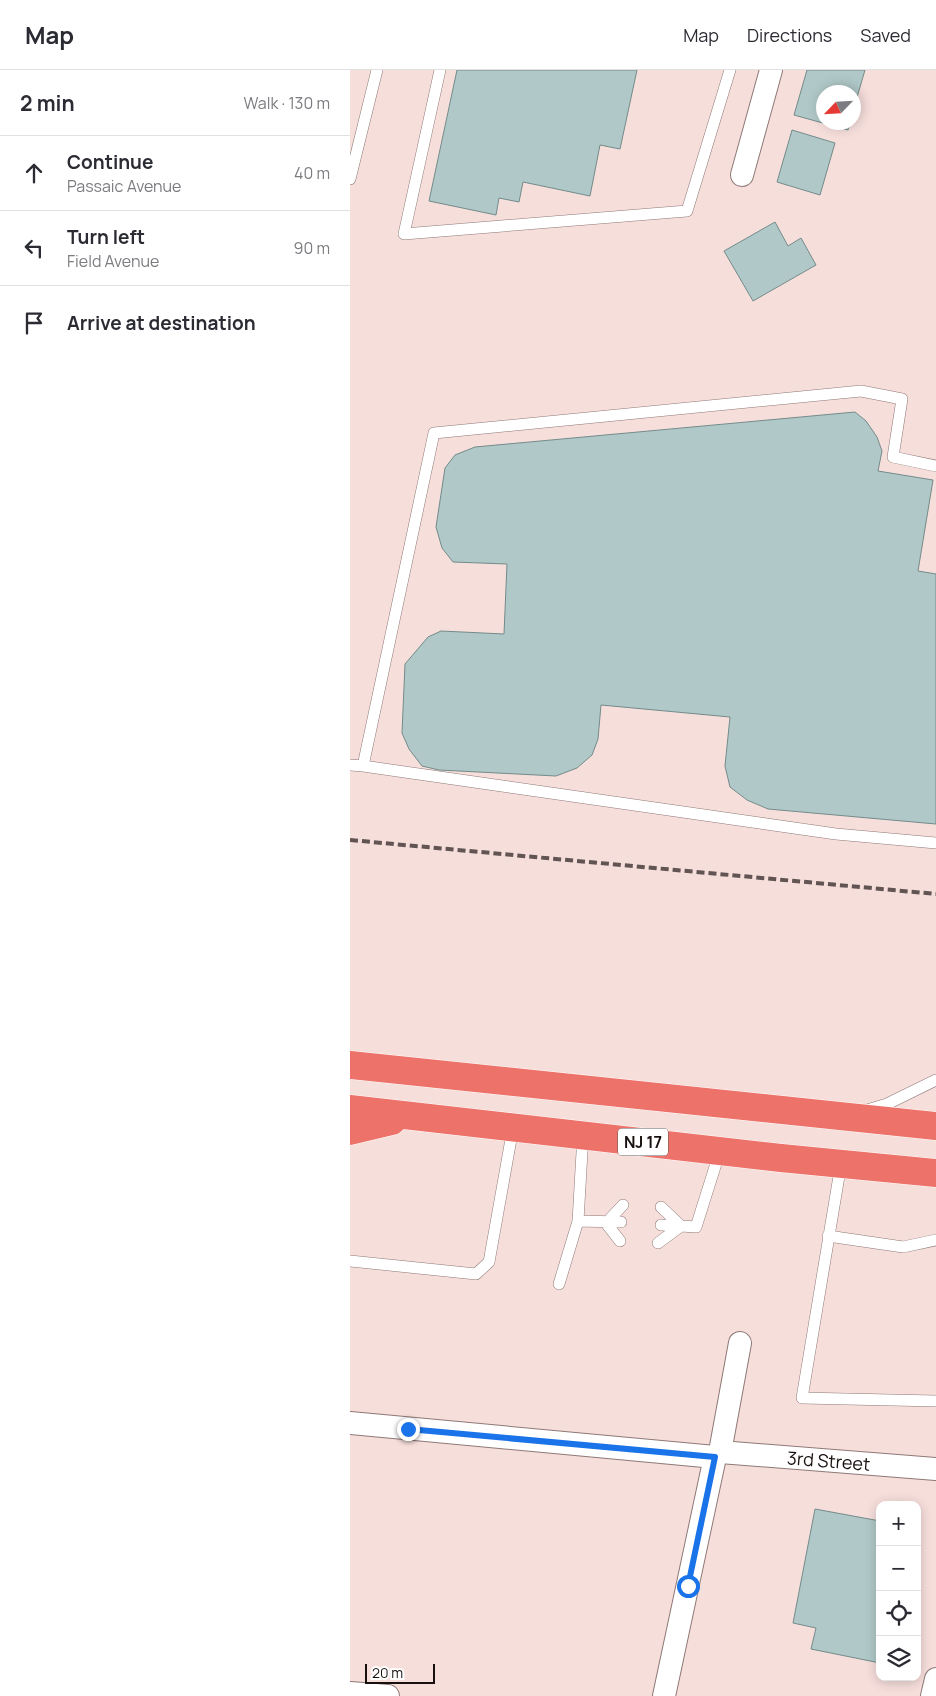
<!DOCTYPE html>
<meta charset="utf-8">
<style>
body{margin:0;font-family:Manrope,sans-serif;background:#f2f2f3;color:#2b2b33}
.controls{position:absolute;right:15px;bottom:15px;display:grid;overflow:hidden;border-radius:10px;box-shadow:0 2px 12px #0003}
.controls button{width:45px;height:45px;display:grid;place-items:center;padding:0;border:0;border-bottom:1px solid #e1e1e2;background:#fff;color:#2b2b33;font:25px sans-serif}
.compass{position:absolute;left:466px;top:15px;width:45px;height:45px;border-radius:50%;background:#fff;box-shadow:0 2px 12px #0003;rotate:245deg}
.scale{position:absolute;left:15px;bottom:12px;width:70px;box-sizing:border-box;padding-left:5px;border:2px solid #18100f;border-top:0;font-size:14px;line-height:18px;white-space:nowrap;color:#18100f;-webkit-text-stroke:4px #fff;paint-order:stroke}
.stop{position:absolute;width:15px;height:15px;margin:-11px;border:4px solid #1a73e8;border-radius:50%;background:#fff}
.stop.end{background:#1a73e8;border-color:#fff;box-shadow:0 1px 5px #0008}
.list{margin:0;padding:0;list-style:none}
h2{display:flex;justify-content:space-between;align-items:center;height:65px;margin:0;padding:0 20px;font-size:21px}
h2 small{font-size:16px;font-weight:400;color:#7c7c81}
.list li{display:grid;grid-template-columns:32px 1fr auto;gap:15px;align-items:center;box-sizing:border-box;height:75px;padding:0 20px;border-top:1px solid #e1e1e2}
.list b{display:block;font-size:19px;white-space:nowrap}
.list p{margin:0;font-size:16px;white-space:nowrap;color:#7c7c81}
.list em{font-size:16px;font-style:normal;color:#7c7c81}
.icon{flex:none;width:28px;height:28px;fill:none;stroke:currentColor;stroke-width:2;stroke-linecap:round;stroke-linejoin:round}
.map{position:relative;flex:none;width:586px;height:1626px;overflow:hidden}
header{display:flex;align-items:center;gap:30px;box-sizing:border-box;height:70px;padding:0 25px;background:#fff;border-bottom:1px solid #e1e1e2}
header strong{font-size:24px}
nav{display:flex;gap:28px;margin-inline-start:auto;font-size:18px}
main{display:flex}
aside{flex:1;background:#fff}
.map>svg:first-child{display:block}
.building{fill:#b0c9c8;stroke:#738b8a}
.lines{fill:none;stroke-linecap:round;stroke-linejoin:round}
.lane-casing{stroke:#8e7976;stroke-width:12}
.street-casing{stroke:#8e7976;stroke-width:24}
.highway-casing{stroke:#fff;stroke-width:29}
.lane{stroke:#fff;stroke-width:11}
.street{stroke:#fff;stroke-width:22}
.highway{stroke:#ed7269;stroke-width:28}
.rail{stroke:#615452;stroke-width:4;stroke-dasharray:8 4;stroke-linecap:butt}
.route{stroke:#1a73e8;stroke-width:6}
.labels{text-anchor:middle;dominant-baseline:central;stroke-width:4;stroke-linejoin:round;paint-order:stroke}
.shield{fill:#fff;stroke:#5d5857;stroke-width:1}
.shield-label{font-size:16px;font-weight:bold;fill:#18100f}
.street-label{font-size:18px;fill:#18100f;stroke:#fff}
</style>
<header>
<strong>Map</strong>
<nav><a>Map</a><a>Directions</a><a>Saved</a></nav>
</header>
<main>
<aside>
<h2>2 min<small>Walk · 130 m</small></h2>
<ul class="list">
<li><svg class="icon" aria-label="ahead" viewBox="0 0 24 24"><path d="M12 20V5M6 11l6-6 6 6"/></svg><div><b>Continue</b><p>Passaic Avenue</p></div><em>40 m</em></li>
<li><svg class="icon" aria-label="left" viewBox="0 0 24 24"><path d="M17 20v-9H6M10 6l-5 5 5 5"/></svg><div><b>Turn left</b><p>Field Avenue</p></div><em>90 m</em></li>
<li><svg class="icon" aria-label="arrive" viewBox="0 0 24 24"><path d="M6 21V4h12l-3 4 3 4H6"/></svg><div><b>Arrive at destination</b></div></li>
</ul>
</aside>
<div class="map">
<svg width="586" height="1626" viewBox="0 0 586 1626">
<rect width="100%" height="100%" fill="#f6dedb"/>
<path class="building" d="M107 0H287L270 79 250 75 240 126 173 112 169 132 149 128 146 145 79 131Z
M457 0H515L503 41V22H473V52H500L498 60 444 45Z
M442 60 485 73 470 125 427 112Z
M425 152 438 176 451 168 466 195 403 231 374 181Z
M505 342 516 351 527 367 532 381 528 401 583 410 568 501 586 504V754L418 739 397 730 380 717 375 696 380 647 251 635 248 669 242 685 227 698 206 706 89 700 72 696 59 679 52 663 55 594 78 567 91 561 154 564 157 494 103 492 92 478 86 457 95 398 105 385 125 377Z
M465 1439 530 1451V1593L461 1579 466 1558 443 1553Z"/>
<g class="lines">
<g class="lane-casing">
<path id="lane" d="M90 0 54 164 337 141 380 0
M0 109 27 0
M586 396 543 387 552 329 511 321 84 363 13 696 486 764 586 773
M0 695 13 696
M517 1040 537 1034 586 1010
M491 1094 452 1328 586 1331
M311 1137 331 1156
M228 1151 271 1152
M256 1153 273 1135
M256 1153 270 1171
M311 1155 331 1156
M478 1166 553 1177 586 1170
M308 1173 331 1156 346 1157 370 1081
M0 1191 126 1204 139 1192 163 1058
M209 1214 228 1151 233 1065"/>
</g>
<g class="street-casing">
<g id="street">
<path d="M392 105 421 0"/>
<path d="M0 1353 365 1387"/>
<path id="s1" d="M370 1382 586 1399"/>
<path d="M0 1623 38 1626"/>
<path d="M314 1626 365 1387 370 1382 390 1273"/>
<path d="M582 1626 586 1609"/>
</g>
</g>
<g class="highway-casing">
<path id="highway" d="M0 995 586 1056
M0 1039 431 1088 586 1103
M0 1061 42 1051"/>
</g>
<use href="#lane" class="lane"/>
<use href="#street" class="street"/>
<use href="#highway" class="highway"/>
<path class="rail" d="M0 770 586 824"/>
</g>
<g class="lines">
<path class="route" d="M58 1359 365 1387 338 1516"/>
</g>
<g class="labels">
<rect class="shield" x="268" y="1058.5" width="50" height="27" rx="4"/>
<g class="shield-label">
<text x="293" y="1072">NJ 17</text>
</g>
<g class="street-label">
<text stroke="none"><textPath href="#s1" startOffset="109">3rd Street</textPath></text>
</g>
</g>
</svg>
<div class="controls">
<button>+</button>
<button>−</button>
<button><svg class="icon" aria-label="locate" viewBox="0 0 24 24"><circle cx="12" cy="12" r="6"/><path d="M12 2v4M12 18v4M2 12h4M18 12h4"/></svg></button>
<button><svg class="icon" aria-label="layers" viewBox="0 0 24 24"><path d="M12 4l9 5-9 5-9-5zM3 14l9 5 9-5"/></svg></button>
</div>
<svg class="compass" viewBox="-18 -18 36 36"><path d="M0-13l5 13h-10z" fill="#e53935"/><path d="M0 13l5-13h-10z" fill="#7c7c81"/></svg>
<div class="scale">20 m</div>
<div class="stop" style="left:338px;top:1516px"></div>
<div class="stop end" style="left:58px;top:1359px"></div>
</div>
</main>
